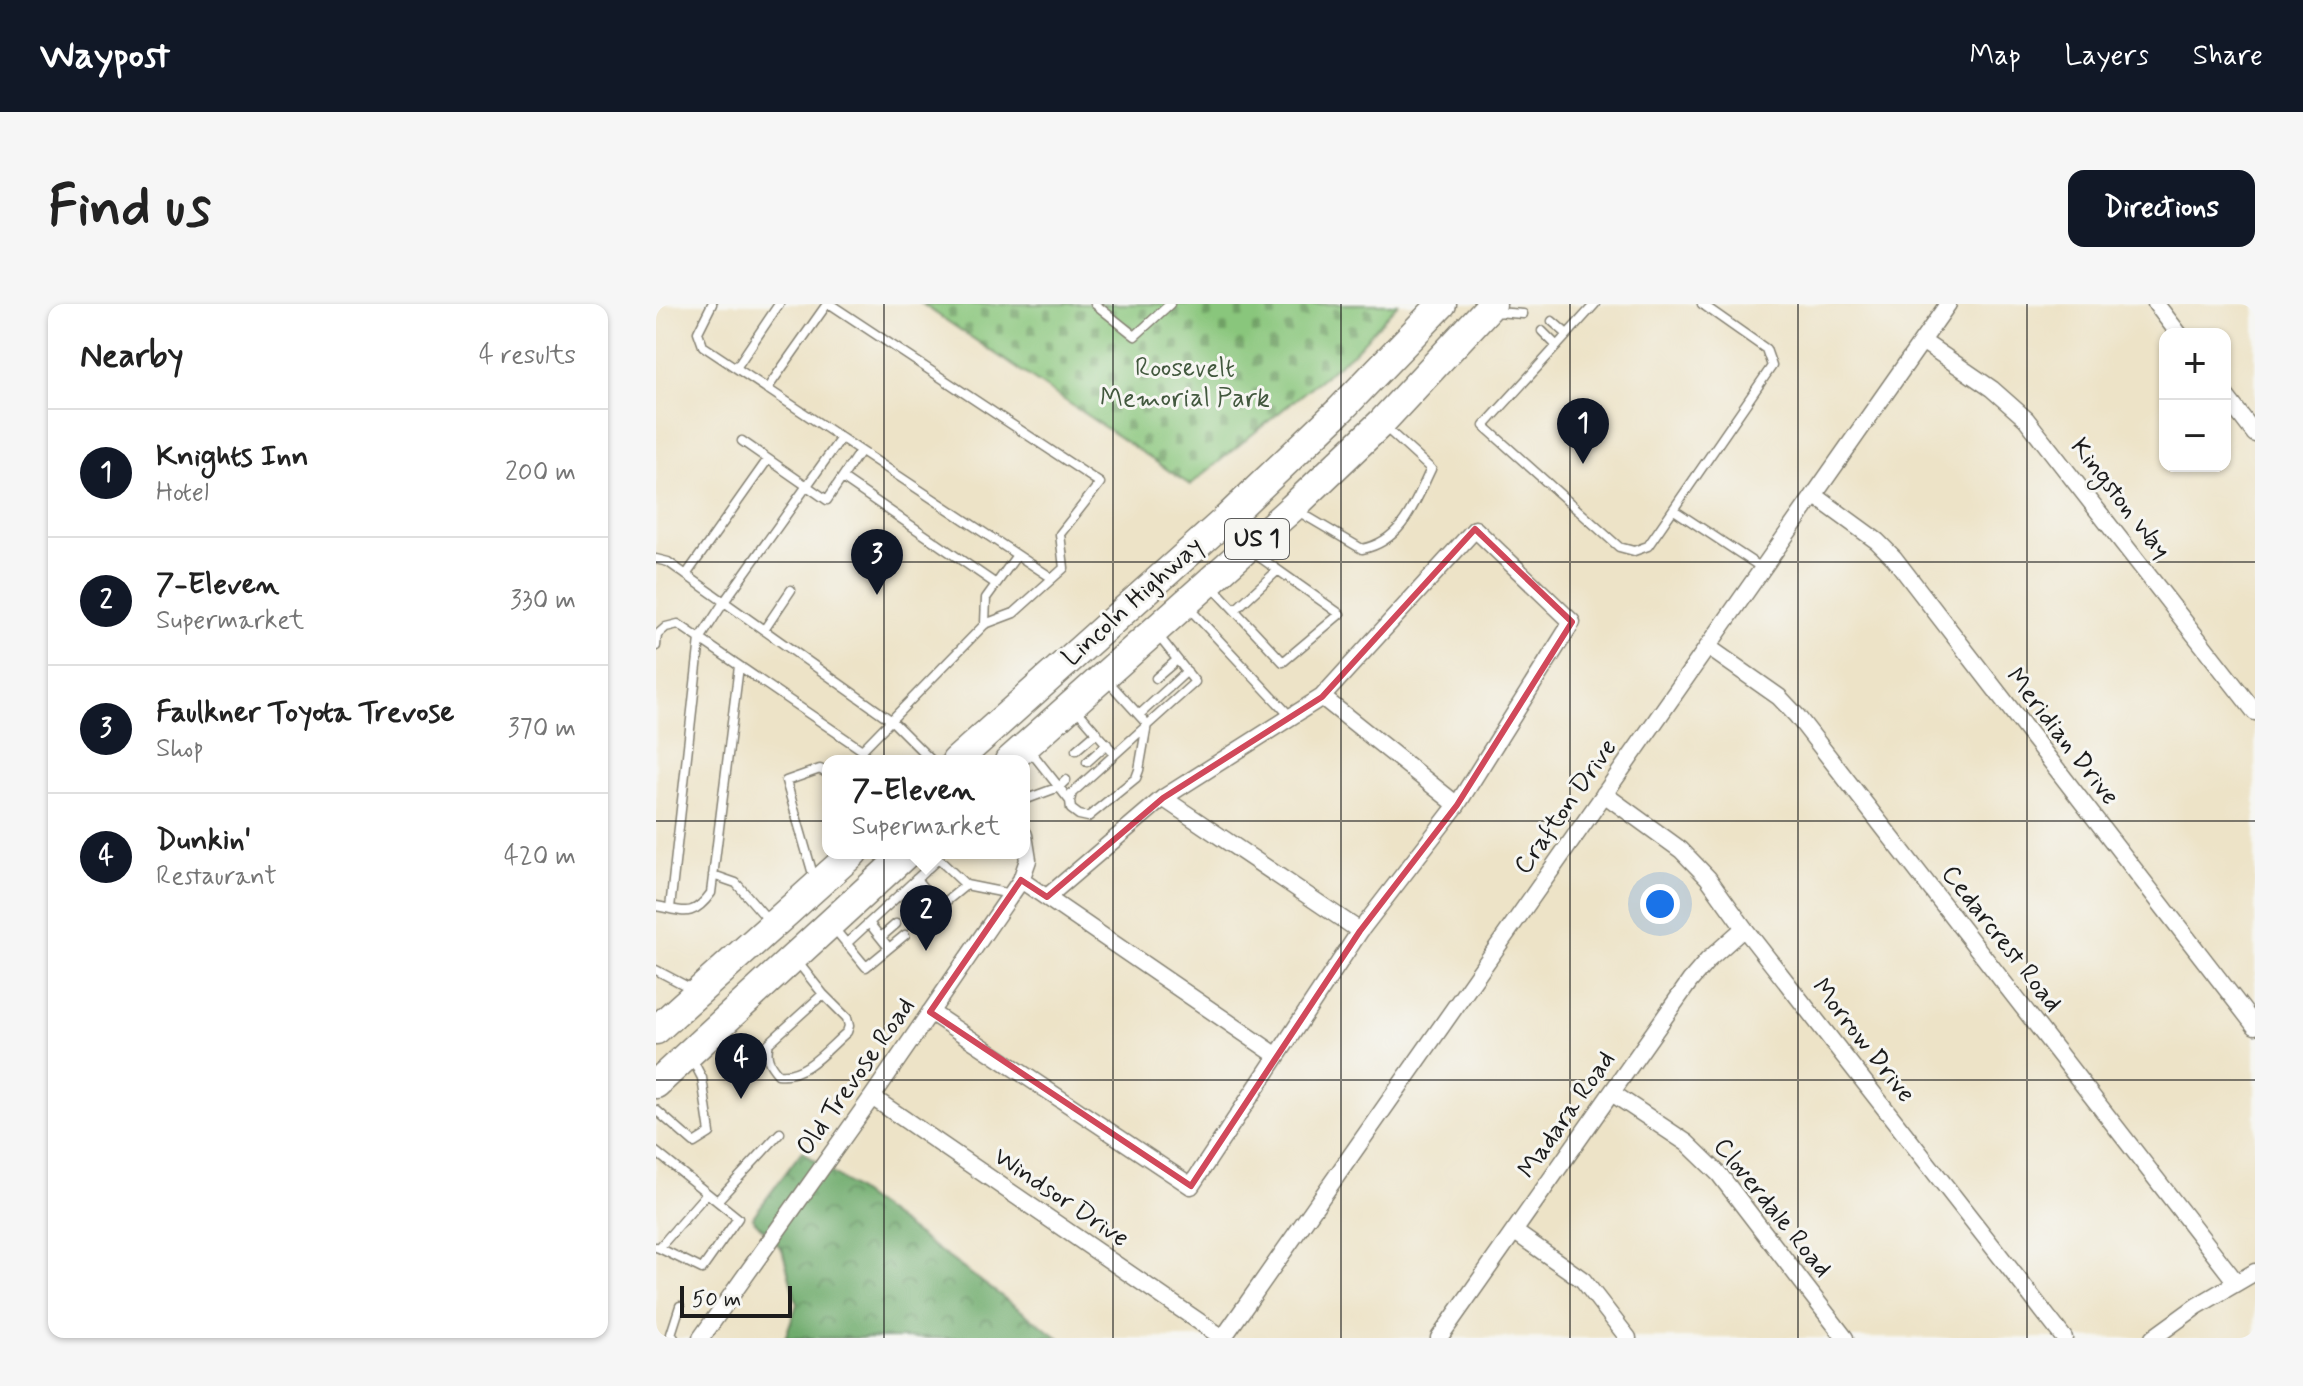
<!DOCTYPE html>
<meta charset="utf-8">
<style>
body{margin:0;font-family:Mynerve,sans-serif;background:#f6f6f6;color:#222}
.controls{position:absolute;right:24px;top:24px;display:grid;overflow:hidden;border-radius:16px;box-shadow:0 2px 6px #0004}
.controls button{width:72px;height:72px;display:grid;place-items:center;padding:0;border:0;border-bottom:2px solid #e0e0e0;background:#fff;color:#222;font:40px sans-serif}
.scale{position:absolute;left:24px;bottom:20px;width:112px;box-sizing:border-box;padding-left:8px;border:4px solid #1c1c1c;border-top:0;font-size:22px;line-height:28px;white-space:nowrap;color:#1c1c1c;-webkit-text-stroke:6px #f6f6f2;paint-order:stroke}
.you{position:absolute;left:1004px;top:600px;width:28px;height:28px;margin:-20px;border:6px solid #fff;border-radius:50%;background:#1a73e8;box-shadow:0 0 0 12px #1a73e833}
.badge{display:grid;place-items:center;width:52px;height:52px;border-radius:50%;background:#111827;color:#fff;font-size:26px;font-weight:700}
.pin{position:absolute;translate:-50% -66px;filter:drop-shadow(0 2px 4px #0008)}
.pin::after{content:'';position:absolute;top:42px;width:28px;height:24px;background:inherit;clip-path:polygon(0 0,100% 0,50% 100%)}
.popup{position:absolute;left:166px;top:451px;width:208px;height:104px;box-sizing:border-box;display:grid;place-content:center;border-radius:16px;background:#fff;filter:drop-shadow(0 2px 6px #0005);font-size:26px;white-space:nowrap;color:#767676}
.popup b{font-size:30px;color:#222}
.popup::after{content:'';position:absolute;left:50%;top:100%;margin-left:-16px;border:16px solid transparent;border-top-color:#fff}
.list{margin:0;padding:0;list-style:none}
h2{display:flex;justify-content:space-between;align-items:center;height:104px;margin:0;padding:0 32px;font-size:34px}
h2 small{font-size:26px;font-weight:400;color:#767676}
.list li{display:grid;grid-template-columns:52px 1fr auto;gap:24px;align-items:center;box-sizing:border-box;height:128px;padding:0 32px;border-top:2px solid #e0e0e0}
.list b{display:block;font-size:30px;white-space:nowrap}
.list p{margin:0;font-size:26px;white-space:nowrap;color:#767676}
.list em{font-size:26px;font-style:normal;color:#767676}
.map{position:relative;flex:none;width:1599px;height:1034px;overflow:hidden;border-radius:16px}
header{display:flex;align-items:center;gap:48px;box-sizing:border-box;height:112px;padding:0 40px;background:#111827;color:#fff}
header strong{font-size:38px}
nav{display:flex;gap:44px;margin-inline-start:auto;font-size:28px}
.intro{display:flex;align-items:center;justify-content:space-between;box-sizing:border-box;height:192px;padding:0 48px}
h1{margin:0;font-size:56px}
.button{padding:20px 36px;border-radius:16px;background:#111827;color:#fff;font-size:28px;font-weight:700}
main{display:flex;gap:48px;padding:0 48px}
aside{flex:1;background:#fff;border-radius:16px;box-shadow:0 2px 6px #0004}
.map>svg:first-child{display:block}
.forest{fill:url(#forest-crowns);stroke:#456444;stroke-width:2}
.cemetery{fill:url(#cemetery-stones);stroke:#52714c;stroke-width:2}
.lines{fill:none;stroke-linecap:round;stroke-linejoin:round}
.service-casing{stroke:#848072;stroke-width:11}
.minor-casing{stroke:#848072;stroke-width:19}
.trunk-casing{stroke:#848072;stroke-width:31}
.service{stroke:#fff;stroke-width:8}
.minor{stroke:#fff;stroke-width:16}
.trunk{stroke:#fff;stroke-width:28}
.marked{fill:none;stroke:#d1495b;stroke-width:6;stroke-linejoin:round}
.grid{fill:none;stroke:#1c1c1c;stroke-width:2;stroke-opacity:0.55}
.labels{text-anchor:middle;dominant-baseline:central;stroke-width:6;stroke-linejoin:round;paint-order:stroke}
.shield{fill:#f6f6f2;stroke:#5d5d5c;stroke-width:2}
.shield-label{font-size:24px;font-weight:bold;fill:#1c1c1c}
.park-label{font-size:26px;fill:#42583e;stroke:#f6f6f2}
.street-label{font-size:26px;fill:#1c1c1c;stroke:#f6f6f2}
</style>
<header>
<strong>Waypost</strong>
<nav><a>Map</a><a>Layers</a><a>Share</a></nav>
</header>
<div class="intro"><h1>Find us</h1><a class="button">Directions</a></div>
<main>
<aside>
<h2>Nearby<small>4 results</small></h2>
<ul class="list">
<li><span class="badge">1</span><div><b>Knights Inn</b><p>Hotel</p></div><em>200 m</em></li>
<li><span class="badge">2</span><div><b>7-Eleven</b><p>Supermarket</p></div><em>330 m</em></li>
<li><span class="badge">3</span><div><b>Faulkner Toyota Trevose</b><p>Shop</p></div><em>370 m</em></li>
<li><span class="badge">4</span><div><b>Dunkin'</b><p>Restaurant</p></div><em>420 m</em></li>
</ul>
</aside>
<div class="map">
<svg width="1599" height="1034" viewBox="0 0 1599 1034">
<defs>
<pattern id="forest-crowns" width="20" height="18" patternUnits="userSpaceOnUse" patternTransform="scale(2)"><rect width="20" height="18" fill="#6eab6c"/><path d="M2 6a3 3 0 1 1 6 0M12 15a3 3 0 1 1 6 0" fill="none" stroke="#5a8a58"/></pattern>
<pattern id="cemetery-stones" width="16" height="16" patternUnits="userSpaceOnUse" patternTransform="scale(2)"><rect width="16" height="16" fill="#89c67c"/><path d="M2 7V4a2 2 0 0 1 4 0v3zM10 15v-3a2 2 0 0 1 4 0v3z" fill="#6fa065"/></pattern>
</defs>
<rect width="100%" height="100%" fill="#f6f6f2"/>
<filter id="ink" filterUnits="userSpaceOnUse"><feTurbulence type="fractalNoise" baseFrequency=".0125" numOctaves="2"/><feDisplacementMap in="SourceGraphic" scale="16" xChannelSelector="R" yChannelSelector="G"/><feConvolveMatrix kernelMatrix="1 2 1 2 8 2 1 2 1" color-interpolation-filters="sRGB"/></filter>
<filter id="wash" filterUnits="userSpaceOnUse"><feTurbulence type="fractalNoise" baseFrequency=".006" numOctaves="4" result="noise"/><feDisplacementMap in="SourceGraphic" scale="32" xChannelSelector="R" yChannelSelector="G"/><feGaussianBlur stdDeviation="1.8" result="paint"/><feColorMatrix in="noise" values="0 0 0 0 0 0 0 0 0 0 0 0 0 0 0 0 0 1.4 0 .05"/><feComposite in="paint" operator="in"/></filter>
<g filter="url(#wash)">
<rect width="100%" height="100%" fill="#ede3c7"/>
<path class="forest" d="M146 847 403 1034H129L141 1000 126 945 96 914Z"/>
<path class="cemetery" d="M266 0H742L699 47 534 181Z"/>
</g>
<g filter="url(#ink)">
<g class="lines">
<g class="service-casing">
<path id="service" d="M56 0 42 28 47 42 396 274
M174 0 444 179 404 230 408 264 358 309 329 320 206 446 44 335 68 298 185 134
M439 0 479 32 514 0
M939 0 828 122 963 243 978 247 992 242 1116 62 1110 45 1046 0
M840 8 867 10
M896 17 911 30
M886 27 901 42
M80 64 123 0
M111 85 171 0
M86 137 171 196 204 147
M186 174 340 280
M640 206 706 245C747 237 759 198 775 165L729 123
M1018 206 1106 264
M0 255 12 258 236 417 276 457
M30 271 112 155
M557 283 627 358 684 310 595 247
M532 303 635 413
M579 306 622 266
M329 320 330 294 361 251
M108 326 135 286
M0 342 1 331 10 323 22 320 44 335 14 604
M500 374 521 356
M451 376 491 420
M420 405 459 450
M483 411 531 367
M491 420 483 466 480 474 432 513 423 511 415 505 414 497 416 489 539 378 501 330
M372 444 414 497
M420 446 441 428
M431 458 451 440
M368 496 403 483 410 476
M57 571 80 579 114 618
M158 574 130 477 164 465 172 470
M260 575 283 603
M310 581 355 590
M0 602C28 607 36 615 55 589L83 362
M261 602 273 591
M271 613 310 581 276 549
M213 619 233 644
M176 622 210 663 249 631
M225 633 240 620
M190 640 282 555
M140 656 167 690 191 714 193 722 191 728C171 745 149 774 122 770 113 760 109 753 113 739L167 690
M0 666 38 686
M0 806 38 839 54 829 46 774 35 753
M0 848 51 889 3 944 0 943
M61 897 124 829
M3 944 46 965 82 914 51 889
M18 1034 15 1030 24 1002"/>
</g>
<g class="minor-casing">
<path id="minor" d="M1500 0 1523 30
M1266 37 1336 85 1370 115 1599 408
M1569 91 1599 130
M1158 191 1221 237 1238 254 1599 722
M1052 343 1123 393 1141 412 1580 978
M948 490 1025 546 1052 574 1088 624 1408 1034
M507 494 704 627
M365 576 620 751
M391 593 507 494 666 393 801 501
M274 708 535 882 704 627 801 501 916 318 819 225 666 393
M956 789 1031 839 1063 870 1189 1034
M216 793 567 1034
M859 928 927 976 972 1034
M45 1034 216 793 365 576 372 556 368 531
M567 1034 1292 0
M783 1034 1034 677 1052 656 1088 624
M1497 1034 1541 1002 1599 968"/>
</g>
<g class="trunk-casing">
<path id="trunk" d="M300 457 567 218 684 106 786 0
M353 457 636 204 725 119 836 0
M0 726 197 549
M0 780 251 549"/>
</g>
<use href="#service" class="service"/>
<use href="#minor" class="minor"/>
<use href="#trunk" class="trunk"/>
</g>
</g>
<path class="marked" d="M819 225 916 318 801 501 704 627 535 882 274 708 365 576 391 593 507 494 666 393Z"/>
<path class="grid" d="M228 0V1034M457 0V1034M685 0V1034M914 0V1034M1142 0V1034M1371 0V1034M0 258H1599M0 517H1599M0 776H1599"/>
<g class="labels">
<rect class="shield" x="569" y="215" width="64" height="40" rx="6"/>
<g class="shield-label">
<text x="601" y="235">US 1</text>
</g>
<g class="park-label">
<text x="529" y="65">Roosevelt<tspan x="529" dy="30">Memorial Park</tspan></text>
</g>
<g class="street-label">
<text transform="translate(1464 195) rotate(52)">Kingston Way</text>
<text transform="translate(477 298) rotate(-42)">Lincoln Highway</text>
<text transform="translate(1406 433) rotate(52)">Meridian Drive</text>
<text transform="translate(910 503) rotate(-55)">Crafton Drive</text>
<text transform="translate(1345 635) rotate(52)">Cedarcrest Road</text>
<text transform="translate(1207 737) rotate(52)">Morrow Drive</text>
<text transform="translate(200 773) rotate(-55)">Old Trevose Road</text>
<text transform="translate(911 811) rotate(-55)">Madara Road</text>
<text transform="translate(405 894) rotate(34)">Windsor Drive</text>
<text transform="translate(1116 904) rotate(51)">Cloverdale Road</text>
</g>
</g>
</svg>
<div class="controls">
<button>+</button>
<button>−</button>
</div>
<div class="scale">50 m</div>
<div class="you"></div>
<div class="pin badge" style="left:927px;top:160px">1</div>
<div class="pin badge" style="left:270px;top:647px">2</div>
<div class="popup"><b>7-Eleven</b>Supermarket</div>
<div class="pin badge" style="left:221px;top:291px">3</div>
<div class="pin badge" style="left:85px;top:795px">4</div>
</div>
</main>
